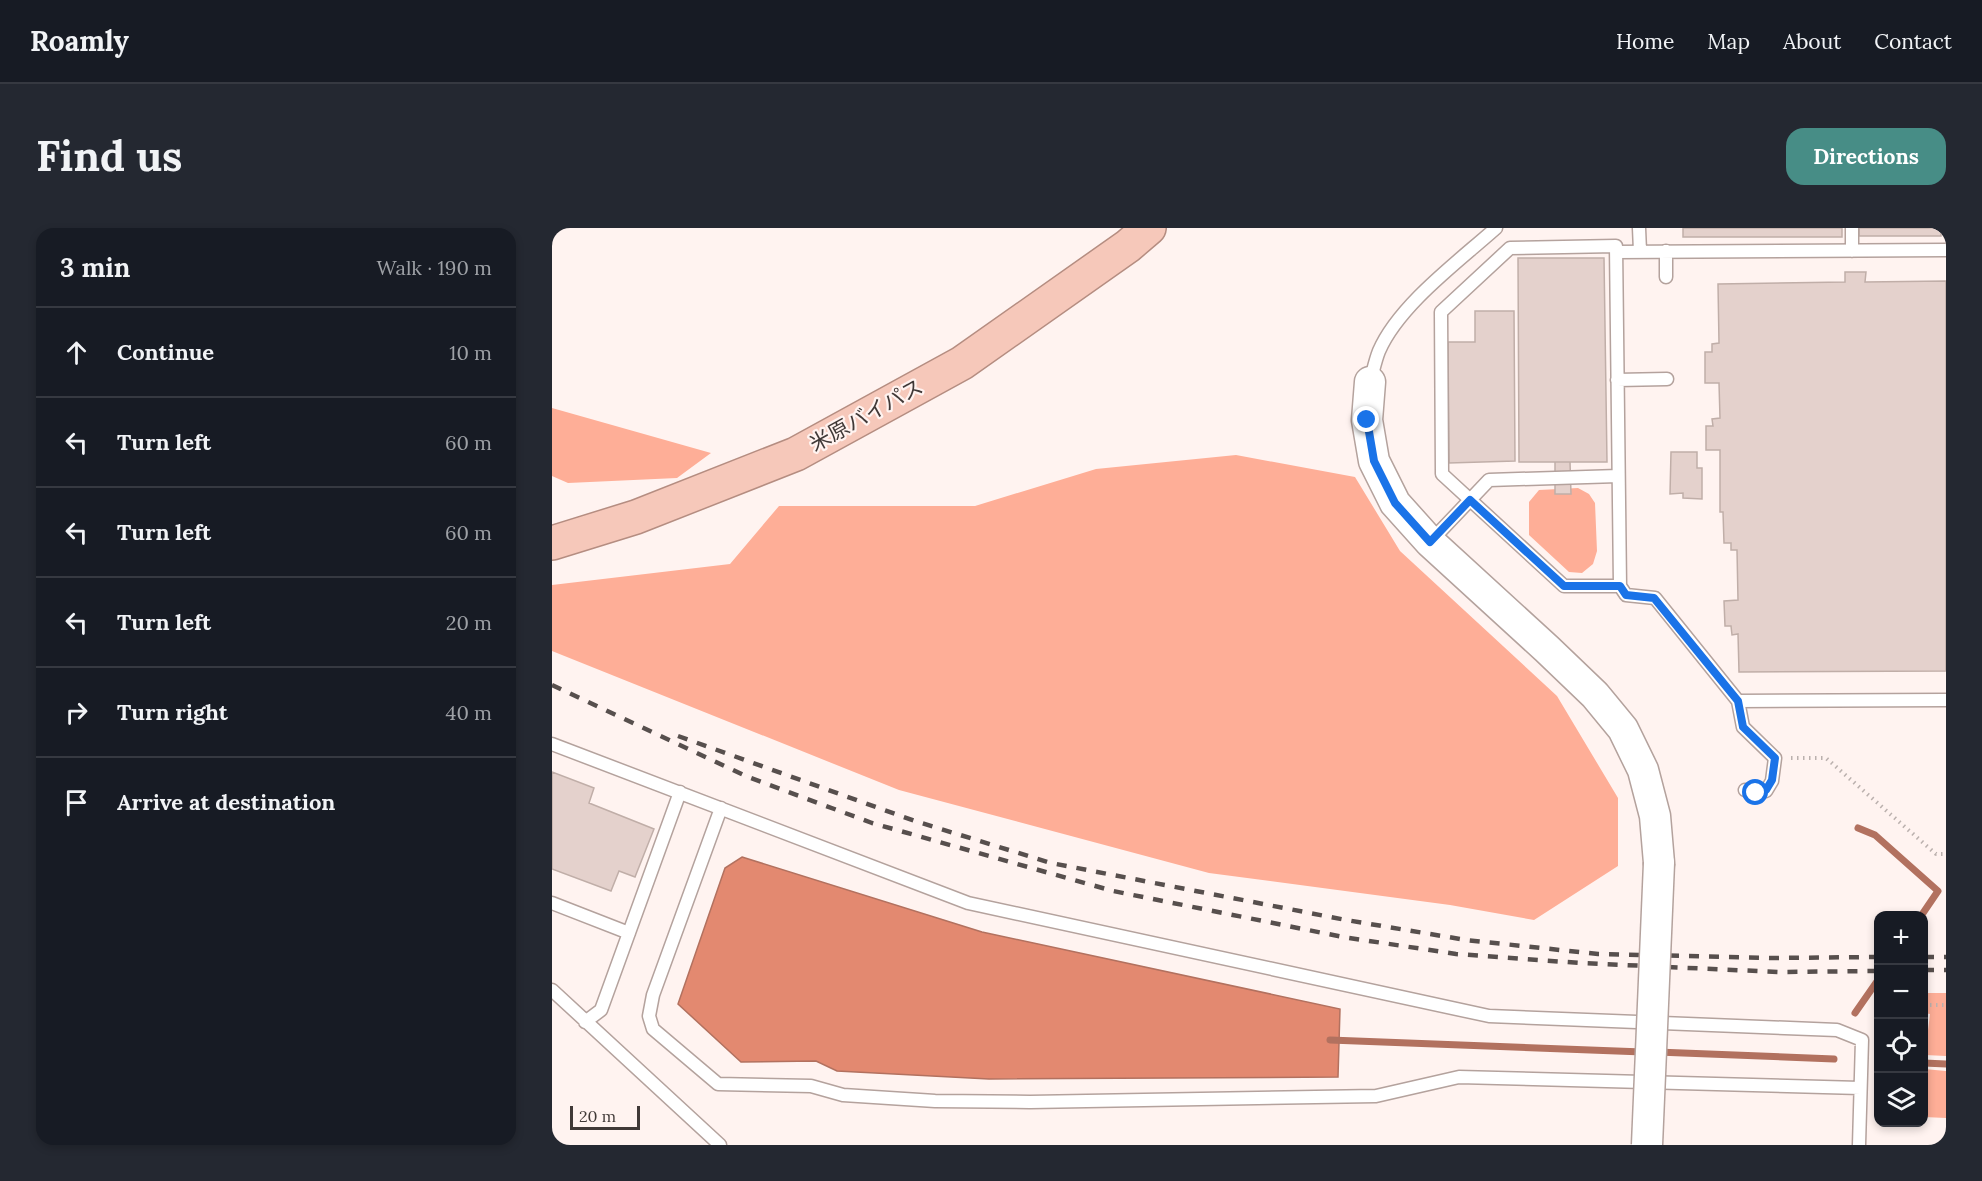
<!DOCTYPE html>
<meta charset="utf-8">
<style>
body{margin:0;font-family:Lora,"Noto Sans JP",serif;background:#242831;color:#f1f3f6}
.controls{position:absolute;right:18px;bottom:18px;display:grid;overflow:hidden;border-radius:12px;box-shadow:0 3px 9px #0003}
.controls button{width:54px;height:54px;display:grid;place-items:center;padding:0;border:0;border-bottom:2px solid #363941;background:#171b24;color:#f1f3f6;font:30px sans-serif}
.scale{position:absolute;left:18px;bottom:15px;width:70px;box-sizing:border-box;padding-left:6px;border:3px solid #403937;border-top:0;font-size:16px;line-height:21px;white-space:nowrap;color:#403937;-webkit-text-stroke:4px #fff3f0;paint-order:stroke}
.stop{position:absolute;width:18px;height:18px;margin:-14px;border:4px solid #1a73e8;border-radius:50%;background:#fff}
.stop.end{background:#1a73e8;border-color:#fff;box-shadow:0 2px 6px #0008}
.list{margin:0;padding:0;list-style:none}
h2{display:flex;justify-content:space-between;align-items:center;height:78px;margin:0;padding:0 24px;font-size:26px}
h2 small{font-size:20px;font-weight:400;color:#9ea1a6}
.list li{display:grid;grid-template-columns:39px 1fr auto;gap:18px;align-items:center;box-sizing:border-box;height:90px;padding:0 24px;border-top:2px solid #363941}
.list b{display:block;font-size:22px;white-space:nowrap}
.list em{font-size:20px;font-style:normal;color:#9ea1a6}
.icon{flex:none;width:33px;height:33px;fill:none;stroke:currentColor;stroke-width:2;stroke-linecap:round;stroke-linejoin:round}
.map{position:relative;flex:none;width:1394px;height:917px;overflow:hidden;border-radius:18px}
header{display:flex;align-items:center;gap:36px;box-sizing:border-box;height:84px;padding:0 30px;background:#171b24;border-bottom:2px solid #363941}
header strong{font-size:28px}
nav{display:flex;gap:33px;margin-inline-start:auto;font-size:21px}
.intro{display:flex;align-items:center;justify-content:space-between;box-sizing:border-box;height:144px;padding:0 36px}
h1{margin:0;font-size:42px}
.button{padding:15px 27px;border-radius:18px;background:#478d86;color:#fff;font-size:21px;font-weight:700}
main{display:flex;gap:36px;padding:0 36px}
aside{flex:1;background:#171b24;border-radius:18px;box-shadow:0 3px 9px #0003}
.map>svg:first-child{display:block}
.green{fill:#feae97}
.water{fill:#e38970;stroke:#b2715f;stroke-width:1.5}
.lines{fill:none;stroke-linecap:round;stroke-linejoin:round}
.stream{stroke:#b2715f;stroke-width:7}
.building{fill:#e4d1cc;stroke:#c0aea8;stroke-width:1.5}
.service-casing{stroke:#b4a29d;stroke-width:15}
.tertiary-casing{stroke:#b4a29d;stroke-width:33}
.trunk-casing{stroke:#b58d81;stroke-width:36}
.path{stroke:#bbb1ae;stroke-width:4;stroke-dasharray:1.5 4.5;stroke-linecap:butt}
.service{stroke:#fff;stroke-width:12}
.tertiary{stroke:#fff;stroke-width:30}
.trunk{stroke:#f6c8ba;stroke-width:33}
.rail{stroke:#574f4d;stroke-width:4.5;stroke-dasharray:10 10;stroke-linecap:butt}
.tertiary-bridge-casing{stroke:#b4a29d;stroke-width:33;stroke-linecap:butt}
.tertiary-bridge{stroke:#fff;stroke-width:30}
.route{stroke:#1a73e8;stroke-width:8}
.labels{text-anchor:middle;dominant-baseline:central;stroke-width:4.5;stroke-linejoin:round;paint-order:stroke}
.street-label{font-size:21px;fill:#403937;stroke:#fff3f0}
</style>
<header>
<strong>Roamly</strong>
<nav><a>Home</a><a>Map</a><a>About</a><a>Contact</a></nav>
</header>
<div class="intro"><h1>Find us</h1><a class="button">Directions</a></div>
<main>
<aside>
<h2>3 min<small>Walk · 190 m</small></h2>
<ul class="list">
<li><svg class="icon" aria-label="ahead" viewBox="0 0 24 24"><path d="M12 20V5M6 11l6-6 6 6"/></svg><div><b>Continue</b></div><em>10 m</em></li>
<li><svg class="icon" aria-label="left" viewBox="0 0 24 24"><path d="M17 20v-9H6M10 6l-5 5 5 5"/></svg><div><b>Turn left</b></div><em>60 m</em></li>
<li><svg class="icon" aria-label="left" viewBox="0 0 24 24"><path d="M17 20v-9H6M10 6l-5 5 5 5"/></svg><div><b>Turn left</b></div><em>60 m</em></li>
<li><svg class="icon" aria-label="left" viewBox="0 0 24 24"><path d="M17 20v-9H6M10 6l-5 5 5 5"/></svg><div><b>Turn left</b></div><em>20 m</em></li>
<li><svg class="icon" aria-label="right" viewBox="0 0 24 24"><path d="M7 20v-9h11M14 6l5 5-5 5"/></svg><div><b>Turn right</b></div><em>40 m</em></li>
<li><svg class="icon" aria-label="arrive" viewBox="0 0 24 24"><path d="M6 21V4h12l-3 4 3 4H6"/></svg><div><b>Arrive at destination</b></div></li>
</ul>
</aside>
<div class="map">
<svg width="1394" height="917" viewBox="0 0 1394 917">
<rect width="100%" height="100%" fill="#fff3f0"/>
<path class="green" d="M0 180 159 225 125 250 16 255 0 248Z
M684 227 803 249 848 323 1005 468 1066 570V638L982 692 898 677 657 645 347 562 0 423V357L178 336 227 278H423L544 241Z
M1026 260 1037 266 1043 275 1045 323 1041 336 1030 345 1017 344 977 307V274L987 262Z
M1372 765H1394V828L1373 827 1378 786 1372 785Z
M1372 841 1394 843V890L1372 889Z"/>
<path class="water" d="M190 629 430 704 788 781 786 849 437 851 285 843 264 833 189 834 126 776 173 640Z"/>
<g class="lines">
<path class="stream" d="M1306 600 1323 607 1386 663 1369 688
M1303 785 1326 752
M778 812 1091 824
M1105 824 1282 831
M1372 835 1394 836"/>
</g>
<path class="building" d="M1131 0H1290V9H1131Z
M1307 0H1389V8H1307Z
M966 30H1052L1055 234H967Z
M1293 44H1314L1313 54 1394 53V443L1187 444 1186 406 1180 407 1179 398H1173L1172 373 1186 372 1185 322H1179V315H1172L1171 284H1168V222H1154V198H1161L1160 191 1168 190 1167 155H1153V124H1160V116L1167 115 1166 56 1293 54Z
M923 83H962L963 233 897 235 896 114H923Z
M1119 224H1145V240H1150V271L1131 270V265L1118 266Z
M1003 234H1018L1019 266H1003Z
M0 544 42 560 37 575 102 601 83 649 67 643 59 663 0 641Z"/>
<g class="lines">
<g class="service-casing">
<path id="service" d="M1087 0 1088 23
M1300 0V23
M1064 24 1394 22
M1114 49V23
M1065 152 1115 151
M818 154C821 144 823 133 827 123 847 77 907 33 944 0
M878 314 937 252 1066 248
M1068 358H1012L890 246 889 84 958 20 1064 18 1068 358 1074 367 1103 370 1186 473 1191 499 1223 530 1220 553 1214 563 1204 565 1193 562
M1186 473 1394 472
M0 516 416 675 937 788 1285 802 1310 812 1307 917
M169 580 101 767 97 788 101 801 166 856 259 858 291 867 383 873 478 874 824 868 907 849 1308 860
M0 675 77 705
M0 762 168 917
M33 794 49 782 128 564"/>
</g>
<g class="tertiary-casing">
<path id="tertiary" d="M818 154 815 192 822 233 843 275 878 314 995 421 1043 467 1071 501 1091 542 1103 588 1107 635"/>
</g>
<g class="trunk-casing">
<path id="trunk" d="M0 315 84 289 244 226 410 135 576 18 597 0"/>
</g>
<path class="path" d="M1239 530H1274L1384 626H1394
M1372 777H1394"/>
<use href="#service" class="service"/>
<use href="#tertiary" class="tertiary"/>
<use href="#trunk" class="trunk"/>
<path class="rail" d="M0 457 196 549 320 595 561 663 791 709 904 726 1028 735 1226 744 1326 743
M126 508 363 593 499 635 794 692 914 712 1046 726 1221 730 1326 729
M1372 729H1394
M1372 742H1394"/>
<g class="tertiary-bridge-casing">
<path id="tertiary-bridge" d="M1095 917 1107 635"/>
</g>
<use href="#tertiary-bridge" class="tertiary-bridge"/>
</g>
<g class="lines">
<path class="route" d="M815 192 822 233 843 275 878 314 918 272 1012 358H1068L1074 367 1102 370 1186 473 1191 499 1223 530 1220 552 1214 562 1204 565"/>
</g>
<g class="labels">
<g class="street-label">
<text transform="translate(314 187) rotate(-29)">米原バイパス</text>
</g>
</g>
</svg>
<div class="controls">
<button>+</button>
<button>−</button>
<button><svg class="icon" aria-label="locate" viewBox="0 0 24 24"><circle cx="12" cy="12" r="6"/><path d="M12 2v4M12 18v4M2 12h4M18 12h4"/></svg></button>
<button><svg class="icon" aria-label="layers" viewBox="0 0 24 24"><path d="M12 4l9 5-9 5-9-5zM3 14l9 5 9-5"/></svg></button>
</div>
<div class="scale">20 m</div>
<div class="stop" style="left:1204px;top:565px"></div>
<div class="stop end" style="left:815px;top:192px"></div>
</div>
</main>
